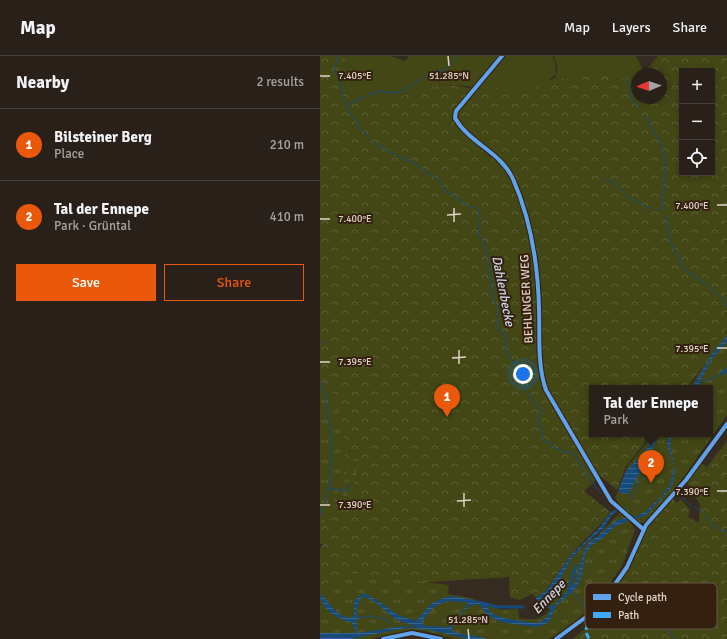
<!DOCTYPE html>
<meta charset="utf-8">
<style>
body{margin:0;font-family:Signika,sans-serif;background:#342d26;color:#f1f3f6}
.controls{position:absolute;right:12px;top:12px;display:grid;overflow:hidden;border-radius:0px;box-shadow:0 2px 6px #0003}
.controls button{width:36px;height:36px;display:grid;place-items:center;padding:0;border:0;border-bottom:1px solid #443e38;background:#282019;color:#f1f3f6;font:20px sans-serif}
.compass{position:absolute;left:311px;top:12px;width:36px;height:36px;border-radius:50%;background:#282019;box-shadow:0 2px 6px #0003;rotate:268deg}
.you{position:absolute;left:203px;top:318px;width:14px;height:14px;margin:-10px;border:3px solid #fff;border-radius:50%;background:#1a73e8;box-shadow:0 0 0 6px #1a73e833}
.badge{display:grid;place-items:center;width:26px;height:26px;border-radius:50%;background:#ea580c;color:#fff;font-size:13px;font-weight:700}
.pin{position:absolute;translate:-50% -33px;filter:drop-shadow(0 1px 2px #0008)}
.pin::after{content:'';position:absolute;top:21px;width:14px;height:12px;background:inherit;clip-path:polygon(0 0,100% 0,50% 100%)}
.popup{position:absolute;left:269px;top:329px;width:124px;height:52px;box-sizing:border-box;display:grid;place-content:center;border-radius:0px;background:#282019;filter:drop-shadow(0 1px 3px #0005);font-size:13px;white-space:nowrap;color:#a5a3a2}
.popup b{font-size:15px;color:#f1f3f6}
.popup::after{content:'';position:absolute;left:50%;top:100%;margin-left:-8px;border:8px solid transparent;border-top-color:#282019}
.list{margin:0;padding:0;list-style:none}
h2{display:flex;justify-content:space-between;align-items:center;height:52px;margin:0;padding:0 16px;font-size:17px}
h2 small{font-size:13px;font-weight:400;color:#a5a3a2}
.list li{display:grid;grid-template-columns:26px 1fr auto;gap:12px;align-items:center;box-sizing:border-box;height:72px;padding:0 16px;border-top:1px solid #443e38}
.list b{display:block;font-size:15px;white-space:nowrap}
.list p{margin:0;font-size:13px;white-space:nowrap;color:#a5a3a2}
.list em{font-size:13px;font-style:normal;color:#a5a3a2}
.actions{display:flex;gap:8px;padding:12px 16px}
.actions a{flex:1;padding:9px 0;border:1px solid #ea580c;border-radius:0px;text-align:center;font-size:14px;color:#ea580c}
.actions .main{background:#ea580c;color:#fff}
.icon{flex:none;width:22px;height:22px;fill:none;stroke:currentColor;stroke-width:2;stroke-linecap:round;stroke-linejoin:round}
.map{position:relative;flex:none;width:407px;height:583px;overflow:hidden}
header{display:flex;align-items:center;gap:24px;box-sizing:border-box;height:56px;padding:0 20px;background:#282019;border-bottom:1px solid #443e38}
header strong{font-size:19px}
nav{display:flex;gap:22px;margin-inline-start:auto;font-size:14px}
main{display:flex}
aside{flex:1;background:#282019}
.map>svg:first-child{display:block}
.grass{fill:#424715}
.forest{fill:url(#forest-crowns);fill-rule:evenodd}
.wetland{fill:url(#wetland-marsh)}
.park{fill:url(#park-tufts)}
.water{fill:url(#water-rules);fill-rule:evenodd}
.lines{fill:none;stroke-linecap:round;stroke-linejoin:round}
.stream{stroke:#164b7b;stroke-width:1}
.canal{stroke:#164b7b;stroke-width:3}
.minor{stroke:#706360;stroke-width:3}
.tertiary{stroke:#706360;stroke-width:3.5}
.quiet{stroke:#3fa9f5;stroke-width:3;stroke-dasharray:6 3;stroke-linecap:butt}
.cycleway-casing{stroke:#34200f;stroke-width:6}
.cycleway{stroke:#60a3ed;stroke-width:4}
.ticks{fill:none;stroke:#e0d3c8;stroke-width:1.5}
.labels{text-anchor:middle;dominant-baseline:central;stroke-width:4;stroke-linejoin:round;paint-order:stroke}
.street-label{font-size:12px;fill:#e0d3c8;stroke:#34200f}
.water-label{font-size:13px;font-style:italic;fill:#cfddee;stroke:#34200f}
.key{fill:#34200f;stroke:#685646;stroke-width:1}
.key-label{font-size:11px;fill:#e0d3c8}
.ticks-label{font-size:10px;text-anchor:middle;fill:#e0d3c8;stroke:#34200f;stroke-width:4;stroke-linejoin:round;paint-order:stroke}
</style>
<header>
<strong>Map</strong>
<nav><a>Map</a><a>Layers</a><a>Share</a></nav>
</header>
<main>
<aside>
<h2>Nearby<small>2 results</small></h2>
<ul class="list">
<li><span class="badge">1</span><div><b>Bilsteiner Berg</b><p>Place</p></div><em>210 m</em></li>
<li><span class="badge">2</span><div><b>Tal der Ennepe</b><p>Park · Grüntal</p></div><em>410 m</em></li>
</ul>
<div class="actions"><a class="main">Save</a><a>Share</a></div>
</aside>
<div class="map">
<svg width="407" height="583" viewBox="0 0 407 583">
<defs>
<pattern id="forest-crowns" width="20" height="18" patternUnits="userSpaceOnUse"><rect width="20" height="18" fill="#424715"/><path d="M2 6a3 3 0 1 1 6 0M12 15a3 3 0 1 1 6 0" fill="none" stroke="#5d6136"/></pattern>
<pattern id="wetland-marsh" width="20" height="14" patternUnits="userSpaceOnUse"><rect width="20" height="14" fill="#424715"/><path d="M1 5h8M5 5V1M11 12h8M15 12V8" fill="none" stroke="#5d6136"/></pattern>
<pattern id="park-tufts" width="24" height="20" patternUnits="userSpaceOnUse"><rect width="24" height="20" fill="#424715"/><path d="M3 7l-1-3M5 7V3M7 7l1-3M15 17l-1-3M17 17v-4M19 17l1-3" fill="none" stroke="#5d6136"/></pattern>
<pattern id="water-rules" width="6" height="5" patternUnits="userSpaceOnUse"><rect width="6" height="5" fill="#164b7b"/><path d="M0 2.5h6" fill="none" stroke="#38648c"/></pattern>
</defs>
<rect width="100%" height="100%" fill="#362b21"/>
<path class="grass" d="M25 0H71L85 5 89 0H180L156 31 122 28 79 42 35 44Z
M183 0H232L235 5 236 18 226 27 203 37 163 30 158 31Z
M234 0H316L325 18 298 23 283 14 258 23 235 22C239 15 237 7 234 0Z"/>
<path class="forest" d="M0 0H25L35 44 79 41 123 28 150 32 163 29 203 37 235 22 258 23 283 14 298 23 317 19V42H341V18H323L338 0H407V277L367 332H272V378H332L306 410 297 434 280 420 264 435 290 456C279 472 264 483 252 498 239 512 232 531 216 542L213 538 199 544 190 541 189 521 0 533V493L3 489 0 487ZM362 15H392V117H362Z
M407 385V583H253L274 564 270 558 294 532 325 474 352 442 357 447 361 443 370 454 368 461 379 467 380 448 367 427 381 407 387 411Z"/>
<path class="wetland" d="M38 402C38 416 35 427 29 439L23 441 22 435 16 433 17 424 21 427 26 424 28 406Z"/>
<path class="park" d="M407 271V359L355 433 327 465 323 467 310 466 315 474 302 510 275 547 248 573 228 583H134L105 575 90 574 50 583H0V531L16 522 30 517 129 529 128 538 151 542 180 554 198 553 199 562C212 564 221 565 231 553L220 549 217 540 228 532 240 514 268 486 276 481 299 458 300 449 295 442 299 433 302 431 307 411 334 378H390V332H370L386 306 382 303Z
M0 316C22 336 30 397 22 425 16 442 7 459 0 476Z"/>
<path class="water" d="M407 280V286L391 304 377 332H372L392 298Z
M338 378H340L309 437 305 438 300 437 299 432 306 415 318 403Z
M349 378H351L350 389 355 413 353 427 350 433 326 459 295 470 284 481 271 490 265 498 262 518 257 531 236 550 229 566 224 569 214 571 181 566 167 559 160 549C147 545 137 564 131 574 141 580 155 578 167 583H149L105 573 85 572 30 583H0V577H34L36 575 31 566C18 564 0 552 0 538 11 546 15 561 31 562L34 558V545L44 537 57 544 78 559 96 565 111 548 123 542 132 540 164 546 171 557 184 562 214 567 221 566 227 561 232 551 256 526 263 497 268 488 296 465 310 460H318L327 454 341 441 350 429 354 410 347 388ZM45 541 55 546 75 563 99 572 83 570 38 577 36 565 39 562C34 557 38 548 41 542ZM132 545 149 547 131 569 128 571 104 570 102 566C110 554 117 546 132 545Z
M295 454 298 456 292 458 284 472 265 488 251 503 225 552 215 550 214 547 217 546 216 542 227 534 251 499 278 473 291 456Z"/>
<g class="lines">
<path class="stream" d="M18 0 15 10V17L19 21V26L22 32V39L33 62 37 65 39 73 45 76 49 83
M307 24 311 37V43L321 52
M48 39 60 35 70 37 83 35 113 15H122L131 8 136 0
M28 49 45 40
M325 60C333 74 344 88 345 105 346 121 340 137 343 152L339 153
M54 86 69 96 96 108 103 114 120 124 124 135 131 138 148 150 155 152
M286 123 293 126 308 141 332 153
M158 153 160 163
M346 160 350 185 365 214 386 228 404 245 407 250
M160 165 159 181 163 185 168 202 173 240 180 257 176 260 179 275 183 276 186 280V293L190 302 203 317 205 334C211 340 214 348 221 354L219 366 224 386H230L232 390 246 397 250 396 256 401 279 436
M0 286 2 287
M0 326 6 341 11 376 10 428 0 459
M380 327 407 316
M9 432 27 435 30 429
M363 442 372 451
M311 443 321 422
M305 451V456
M375 451 382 456
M384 459 393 469 407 477
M252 535 268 555
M311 537 321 532
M273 557 281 548 284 551 312 538 322 548 331 551 355 583
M39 562 50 560 68 564 71 568"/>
<path class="canal" d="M402 317 407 313
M248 537 256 510
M162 547 176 551H203
M226 550 234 552"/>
<path class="minor" d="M182 0 136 55 135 62C149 87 181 96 193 123 211 164 218 208 219 253 220 280 217 308 226 334L291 445 323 473"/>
<path class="tertiary" d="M63 583 92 577 121 583
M236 583 266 561 291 534 307 511 326 469 366 424 407 368"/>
<path class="quiet" d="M268 559 266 576 269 583"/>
<g class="cycleway-casing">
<path id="cycleway" d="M182 0 136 55 135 62C149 87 181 96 193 123 211 164 218 208 219 253 220 280 217 308 226 334L291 445 323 473
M63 583 92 577 121 583
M236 583 266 561 291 534 307 511 326 469 366 424 407 368"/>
</g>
<use href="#cycleway" class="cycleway"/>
</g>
<path class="ticks" d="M128 0 129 10M0 20H10M397 149H407M134 152V166M127 159 141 158M0 163H10M397 292H407M139 294V308M132 302 146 301M0 306H10M397 435H407M144 437V451M137 445 151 444M0 449H10M148 573 149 583"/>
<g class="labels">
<g class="street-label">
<text transform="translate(207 243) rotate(-93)">BEHLINGER WEG</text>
</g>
<g class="water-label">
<text transform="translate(183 235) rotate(79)">Dahlenbecke</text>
<text transform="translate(229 541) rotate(-46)">Ennepe</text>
</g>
</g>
<rect x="265" y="527" width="132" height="46" rx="6" class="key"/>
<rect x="273" y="538" width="18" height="6" fill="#60a3ed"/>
<rect x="273" y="556" width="18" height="6" fill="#3fa9f5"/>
<g class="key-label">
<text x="298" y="545">Cycle path</text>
<text x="298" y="563">Path</text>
</g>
<g class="ticks-label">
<text x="35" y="23">7.405°E</text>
<text x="129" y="23">51.285°N</text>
<text x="372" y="153">7.400°E</text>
<text x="35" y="166">7.400°E</text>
<text x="372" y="296">7.395°E</text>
<text x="35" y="309">7.395°E</text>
<text x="372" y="439">7.390°E</text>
<text x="35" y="452">7.390°E</text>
<text x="148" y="567">51.285°N</text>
</g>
</svg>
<div class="controls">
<button>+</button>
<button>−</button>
<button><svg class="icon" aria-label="locate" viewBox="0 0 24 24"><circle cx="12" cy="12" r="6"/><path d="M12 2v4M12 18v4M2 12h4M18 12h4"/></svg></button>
</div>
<svg class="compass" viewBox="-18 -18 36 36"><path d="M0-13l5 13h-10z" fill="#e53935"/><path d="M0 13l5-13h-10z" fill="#a5a3a2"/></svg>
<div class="you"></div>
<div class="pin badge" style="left:127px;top:361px">1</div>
<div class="pin badge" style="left:331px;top:427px">2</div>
<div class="popup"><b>Tal der Ennepe</b>Park</div>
</div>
</main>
